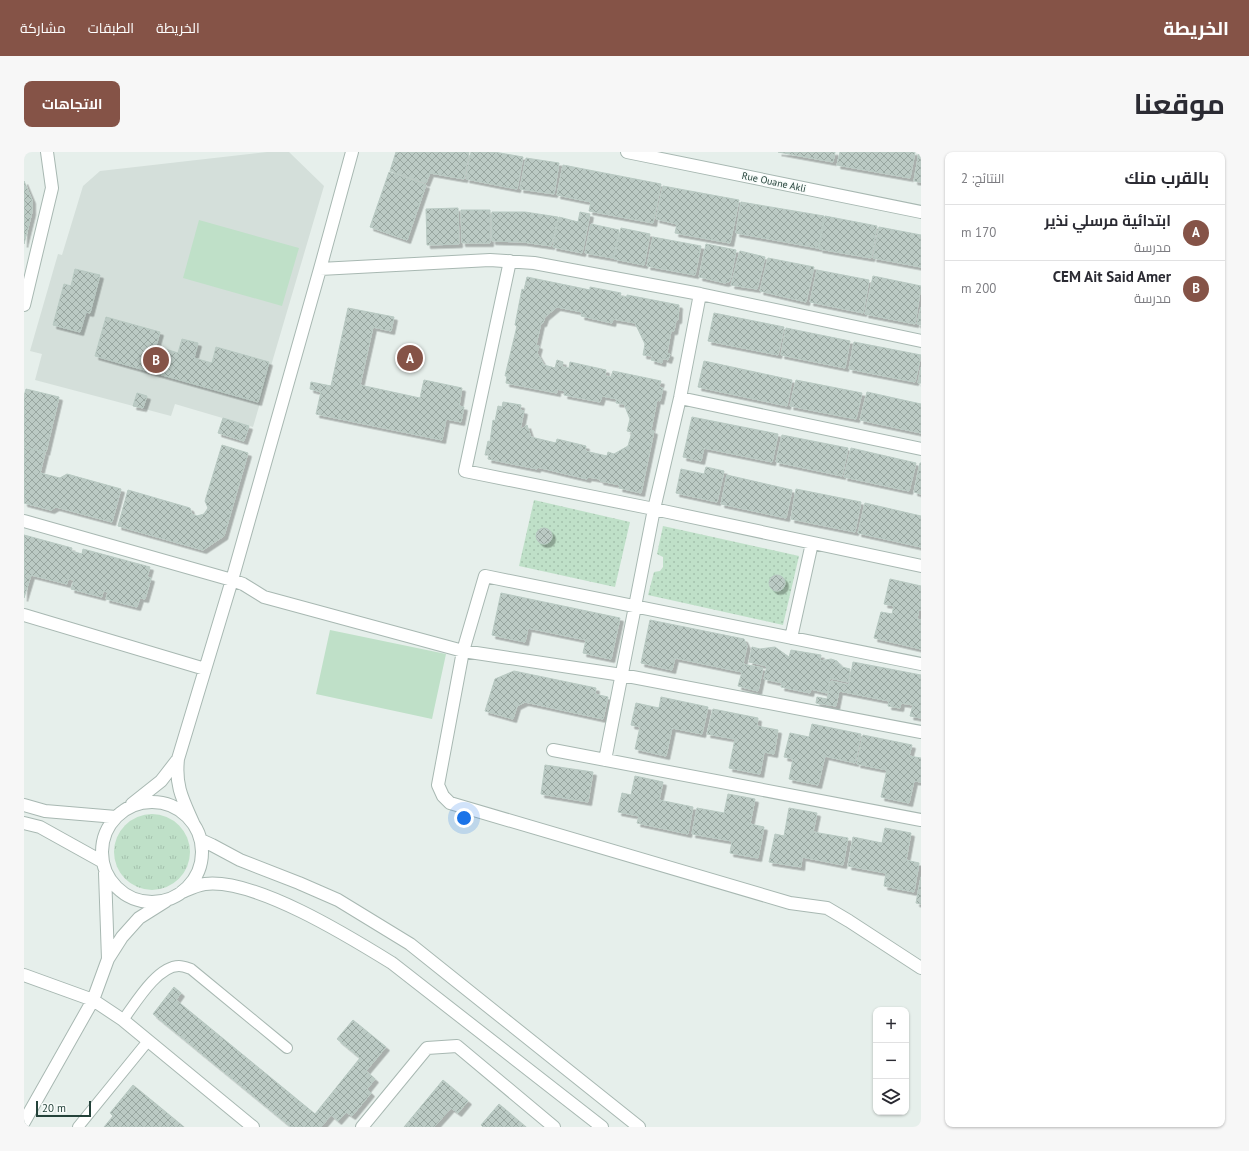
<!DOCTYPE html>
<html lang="ar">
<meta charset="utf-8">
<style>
body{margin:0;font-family:"PT Sans",Cairo,sans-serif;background:#f7f7f7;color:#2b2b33;direction:rtl}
.controls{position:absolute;right:12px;bottom:12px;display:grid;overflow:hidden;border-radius:8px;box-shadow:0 1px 3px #0004}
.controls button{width:36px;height:36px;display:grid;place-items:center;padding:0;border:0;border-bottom:1px solid #e1e1e2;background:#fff;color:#2b2b33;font:20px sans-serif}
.scale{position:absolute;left:12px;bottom:10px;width:55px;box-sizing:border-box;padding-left:4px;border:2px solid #24423a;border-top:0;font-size:11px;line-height:14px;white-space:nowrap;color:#24423a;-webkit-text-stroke:3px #f7fbf9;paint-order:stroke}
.you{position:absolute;left:440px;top:666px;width:14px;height:14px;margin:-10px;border:3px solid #fff;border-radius:50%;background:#1a73e8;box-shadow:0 0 0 6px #1a73e833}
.badge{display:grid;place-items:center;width:26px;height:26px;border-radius:50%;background:#855347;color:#fff;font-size:13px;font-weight:700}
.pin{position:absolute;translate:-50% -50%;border:2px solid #fff;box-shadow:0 1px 4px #0006}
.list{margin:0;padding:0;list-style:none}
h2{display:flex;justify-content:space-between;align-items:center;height:52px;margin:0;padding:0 16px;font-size:17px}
h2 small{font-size:13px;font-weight:400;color:#7c7c81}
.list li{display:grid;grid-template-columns:26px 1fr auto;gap:12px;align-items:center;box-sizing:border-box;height:56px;padding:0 16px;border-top:1px solid #e1e1e2}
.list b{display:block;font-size:15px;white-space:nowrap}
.list p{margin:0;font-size:13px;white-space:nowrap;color:#7c7c81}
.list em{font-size:13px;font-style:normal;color:#7c7c81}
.icon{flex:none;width:22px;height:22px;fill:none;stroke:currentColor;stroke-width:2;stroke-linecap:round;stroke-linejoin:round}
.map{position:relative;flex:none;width:897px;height:975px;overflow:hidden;direction:ltr;border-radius:8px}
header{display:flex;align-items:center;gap:24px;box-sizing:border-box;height:56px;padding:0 20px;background:#855347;color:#fff}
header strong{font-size:19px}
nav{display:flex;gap:22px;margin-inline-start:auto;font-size:14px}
.intro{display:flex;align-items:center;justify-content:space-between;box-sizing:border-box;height:96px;padding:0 24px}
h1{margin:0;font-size:28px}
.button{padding:10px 18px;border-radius:8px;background:#855347;color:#fff;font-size:14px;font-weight:700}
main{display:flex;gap:24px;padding:0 24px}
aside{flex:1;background:#fff;border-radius:8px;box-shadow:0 1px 3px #0004}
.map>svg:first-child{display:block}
.built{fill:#d4dfda}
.grass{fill:url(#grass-tufts)}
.park{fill:#bfe0c8}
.garden{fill:url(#garden-dots)}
.building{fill:url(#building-cross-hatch);stroke:#b8c9c2;filter:url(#shadow)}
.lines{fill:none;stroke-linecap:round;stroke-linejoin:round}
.service-casing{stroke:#a8b8b2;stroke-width:12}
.minor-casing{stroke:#a8b8b2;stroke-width:14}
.service{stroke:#fff;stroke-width:10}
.minor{stroke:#fff;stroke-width:12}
.labels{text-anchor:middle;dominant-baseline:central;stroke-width:3;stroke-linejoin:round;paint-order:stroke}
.street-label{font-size:10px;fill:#24423a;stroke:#f7fbf9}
</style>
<header>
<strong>الخريطة</strong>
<nav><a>الخريطة</a><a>الطبقات</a><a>مشاركة</a></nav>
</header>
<div class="intro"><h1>موقعنا</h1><a class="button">الاتجاهات</a></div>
<main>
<aside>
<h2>بالقرب منك<small>النتائج: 2</small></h2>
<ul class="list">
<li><span class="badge">A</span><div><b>ابتدائية مرسلي نذير</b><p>مدرسة</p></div><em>170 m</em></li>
<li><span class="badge">B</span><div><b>CEM Ait Said Amer</b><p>مدرسة</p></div><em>200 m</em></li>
</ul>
</aside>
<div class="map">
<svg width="897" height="975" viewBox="0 0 897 975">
<defs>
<pattern id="grass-tufts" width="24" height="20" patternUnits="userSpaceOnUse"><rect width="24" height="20" fill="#bfe0c8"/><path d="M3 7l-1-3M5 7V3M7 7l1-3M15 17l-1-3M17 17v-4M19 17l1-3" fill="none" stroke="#a4c1ad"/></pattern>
<pattern id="garden-dots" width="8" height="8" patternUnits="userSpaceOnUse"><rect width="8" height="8" fill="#bfe0c8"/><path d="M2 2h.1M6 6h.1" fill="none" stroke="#a4c1ad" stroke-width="1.8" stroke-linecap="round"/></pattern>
<pattern id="building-cross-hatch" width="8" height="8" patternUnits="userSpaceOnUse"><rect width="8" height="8" fill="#bbcac4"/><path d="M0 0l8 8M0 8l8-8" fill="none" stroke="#98a6a0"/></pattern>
<filter id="shadow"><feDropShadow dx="3.5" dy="3.5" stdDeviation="0" flood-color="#0004"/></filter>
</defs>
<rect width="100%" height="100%" fill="#e6efeb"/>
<path class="built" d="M243 0H265L300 34 229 275 151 252 147 264 11 228 18 202 6 199 34 102 38 103 59 34 76 19Z"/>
<path class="grass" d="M90 700a38 38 0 1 1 76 0a38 38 0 1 1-76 0Z"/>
<path class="park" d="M175 68 275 96 258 154 159 126Z
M306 478 422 502 408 567 292 542Z"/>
<path class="garden" d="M510 348 606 370 591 435 495 414Z
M639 374 775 404 759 473 624 443 630 420 636 419 639 415V405L633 402Z"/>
<path class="building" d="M372 0H445L440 27 406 21 402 31 366 19Z
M447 0H470L499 5 493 37 442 27Z
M754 0H811L809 10Z
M816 0H891L886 26 813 13Z
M895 0H897V30L890 29Z
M502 6 535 11 530 42 496 37Z
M539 13 637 32 629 71 565 59 567 50 533 43Z
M365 20 402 33 383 88 346 75Z
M0 29 8 48V60L0 92Z
M639 34 715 48 706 91 651 81 653 72 632 67Z
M717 50 800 64 794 96 712 81Z
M434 56 435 92 403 93 402 57Z
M437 58H466V91H438Z
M468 60H501L534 65 527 94 499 90 468 89Z
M556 60 566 62 558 101 529 95 535 65 554 70Z
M801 64 853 74 847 106 795 97Z
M567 72 595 78 589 106 561 101Z
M855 75 897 83V115L849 106Z
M597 76 626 82 620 113 590 107Z
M629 85 677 94 671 123 623 114Z
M682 92 712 98 706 129 701 131 675 125Z
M716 99 741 105 733 137 707 133Z
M744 106 790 115 782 150 736 139Z
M51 117 76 123 66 161 62 160 56 180 29 173 40 132 47 134Z
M793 118 845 128 839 161 786 150Z
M849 124 897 134 891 172 841 162Z
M503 125 566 138V135L597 141 596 144 603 145V143L655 153 654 168H652L650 179H647L643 201 646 202 644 208 639 206 638 211 627 208 628 204 619 203 621 192 611 171 589 167 588 171 557 164 558 160 533 155 521 165 519 171H517L512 193 515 194 513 201 520 213 531 216 533 208 539 210 538 215 545 216 546 210 582 218 581 224 587 225 589 219 637 229 635 235 639 236 636 249 633 248 627 278 630 279 617 341 595 336 596 333 576 329V327L564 325 563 327 513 315V317L464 307 465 303H461L464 289 466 290 469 268 471 269 474 254 478 255 479 250 497 253 496 258 500 259 496 278 503 273 507 285 532 291 533 287 562 294 561 299 583 304 584 300 590 302 604 294 608 280 603 279 606 267 600 252 592 251 593 247 578 244 576 250 540 243 541 239 533 237V241L482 231 483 224H481L493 174 491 173 498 137 500 138Z
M897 155V173L893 172Z
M324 156 370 165 367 179 349 175 336 233 396 246 400 228 438 236 435 254 440 255 437 270 422 267 418 288 292 262 297 240 286 237 287 230 307 234Z
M690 161 760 175 754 203 684 189Z
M82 165 136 180 132 194 154 201 158 187 174 191 170 206 188 211 192 195 245 210 234 250 71 204Z
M762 176 826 189 821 216 757 203Z
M830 190 897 203 891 230 825 217Z
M680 209 768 228 763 254 674 235Z
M897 215V231H894Z
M772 228 838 241 832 267 766 254Z
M2 237 35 245 22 300 0 295V244Z
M843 240 897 252V281L836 268Z
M113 241 123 244 119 256 109 254Z
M668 265 754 282 748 310 680 296 677 309 659 305Z
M199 266 225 274 220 289 194 281Z
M758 283 824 296 818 324 752 310Z
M198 293 224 301 200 384 179 398 94 374 104 338 166 356 168 362 173 364 180 362 184 356 181 349Z
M0 295 21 301 16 321 36 326 43 322 97 337 88 370 32 355 27 358 0 351Z
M827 296 892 311 885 339 820 325Z
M896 311H897V342L890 340Z
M682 315 700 319 693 350 652 341 657 317 680 322Z
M703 323 768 338 762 366 697 352Z
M772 337 837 350 831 380 767 367Z
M841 351 897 364V395L834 381Z
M512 384a8 8 0 1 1 16 0a8 8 0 1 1-16 0Z
M0 383 48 396 47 399 58 402 59 397 126 415 123 425 127 426 121 447 116 446 113 455 82 447 84 440 79 439 78 445 47 437 50 428 44 427 43 432 7 423 0 446Z
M745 431a8 8 0 1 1 16 0a8 8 0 1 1-16 0Z
M866 427 897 434V458L895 457 893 467 897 468V497L850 486 857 460 868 462 870 454 860 452Z
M477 441 596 466 587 507 559 501 562 488 504 476 501 490 468 483Z
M626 468 720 487 723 494 719 512 739 516 734 539 714 534 718 520 651 506 648 518 617 511Z
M728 495 736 497 751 495 765 505 767 498 797 503 796 509 807 507 813 509 818 515 826 517 824 530 806 526 803 541 787 537 786 541 757 535 758 531 740 527 743 514 725 510Z
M829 510 897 523V566L886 564 889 553 877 551 876 556 864 554 865 549 815 539 812 554 792 551 793 545 803 547 807 529 825 533Z
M490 519 572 536 571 542 584 545 579 567 501 550 493 554 489 567 461 559 471 527Z
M637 545 684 555 678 582 648 576 642 604 611 597 616 575 607 573 612 551 635 556Z
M689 557 734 566 733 574 754 578 750 602 740 600 736 622 705 616 711 587 683 582Z
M788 572 837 582 831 611 801 604 794 633 765 627 769 607 760 605 766 581 785 585Z
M839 583 888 593 885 604 897 606V630L890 629 885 651 857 645 863 618 833 612Z
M521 613 569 620 564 650 517 642Z
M611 624 639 630 635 648 669 655 664 682 613 671 615 664 594 660 598 641 607 643Z
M704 642 731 647 726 672 740 675 734 706 706 701 708 689 668 682 673 656 700 661Z
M765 656 793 661 789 680 824 686 819 713 778 705 777 715 745 710 751 682 760 684Z
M861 676 887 681 882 708 895 711 890 740 860 734 862 721 824 714 829 685 858 691Z
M897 725V752L892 751Z
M150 835 157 841 152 848 291 962 336 906 313 887 329 868 362 895 342 919 351 927 343 937 347 941 328 964 322 960 314 969 307 963 297 975H267L129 862Z
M419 928 444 949 434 961 427 956 410 975H380Z
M109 933 160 975H80L89 964 86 961Z
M475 952 502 975H459L457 973Z"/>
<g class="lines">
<g class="service-casing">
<path id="service" d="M99 868C111 852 133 814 155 814 159 814 164 816 167 817L263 896
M54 975 124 889"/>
</g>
<g class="minor-casing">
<path id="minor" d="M603 0 897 60
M486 109 441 319 630 357 897 414
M296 117 466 108 510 111 676 142 897 189
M0 153 28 36 23 0
M656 246 897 297
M0 369 208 428 219 432 240 445 439 499 598 523 897 580
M0 463 181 517
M767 486 788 391
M897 512 461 424 439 499 414 633 419 644 426 651 766 751 803 756 825 769 897 816
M529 598 897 668
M581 608 630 357 656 246 676 142
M78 700a50 50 0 1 1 100 0a50 50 0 1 1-100 0Z
M108 652 137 629 154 607
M0 653 21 659 92 665
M0 671 16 675 79 710
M170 673C159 648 151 635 154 607L208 428 296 117 328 0
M177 688 188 693 216 708 275 731 314 748 386 792 615 975
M81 721 84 807
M158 740C165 737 173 733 181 732 231 726 326 785 368 811L578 975
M0 823 69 848 99 868 229 975
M0 970 69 848 84 807 98 785 115 766 142 749
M338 975 403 896 433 894 530 975"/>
</g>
<use href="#service" class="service"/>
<use href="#minor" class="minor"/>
</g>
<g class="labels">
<g class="street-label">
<text transform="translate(750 30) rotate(12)">Rue Ouane Akli</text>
</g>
</g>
</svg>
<div class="controls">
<button>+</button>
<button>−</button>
<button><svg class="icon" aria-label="layers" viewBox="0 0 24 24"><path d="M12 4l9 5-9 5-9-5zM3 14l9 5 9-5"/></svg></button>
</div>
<div class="scale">20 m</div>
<div class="you"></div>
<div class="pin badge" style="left:386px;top:206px">A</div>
<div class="pin badge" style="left:132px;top:208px">B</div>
</div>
</main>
